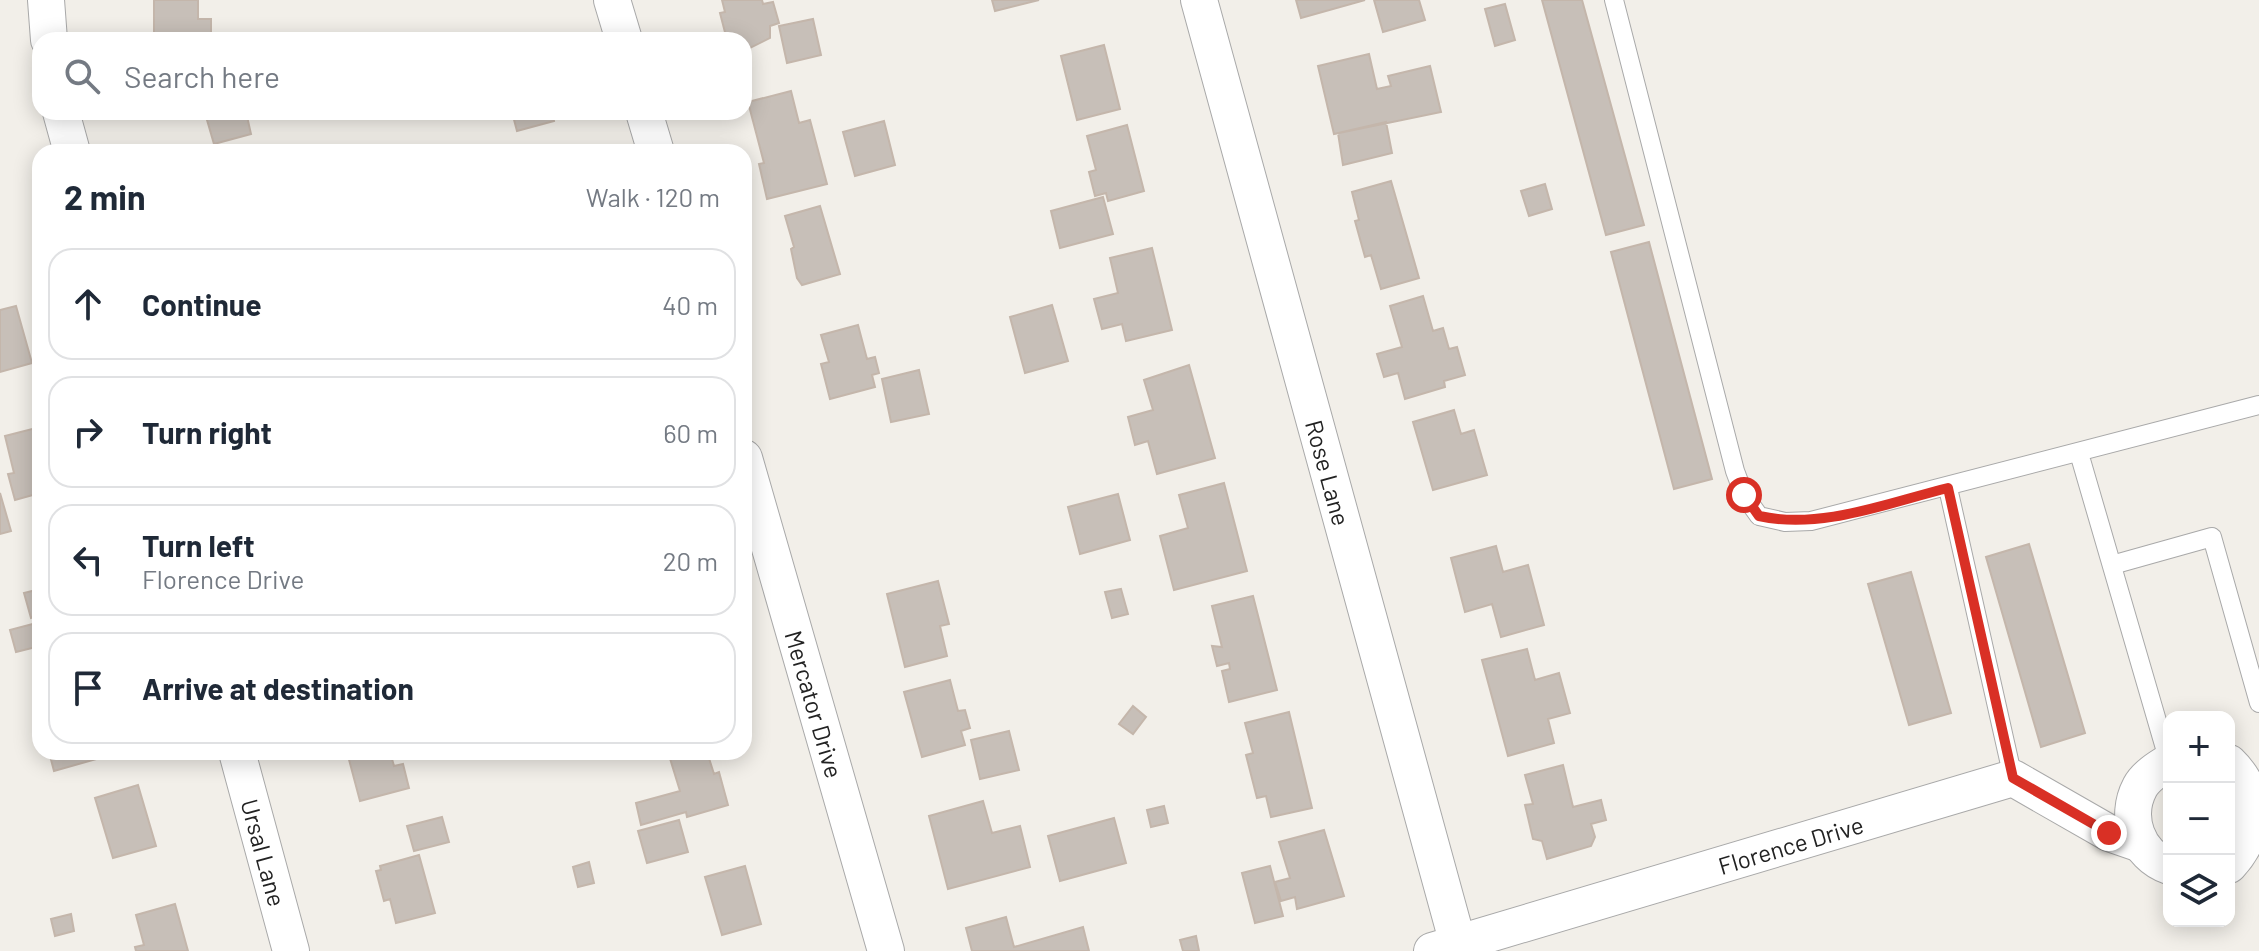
<!DOCTYPE html>
<meta charset="utf-8">
<style>
body{margin:0;font-family:Barlow,sans-serif;background:#f6f6f7;color:#1f2937}
.controls{position:absolute;right:24px;bottom:24px;display:grid;overflow:hidden;border-radius:16px;box-shadow:0 4px 20px #0003}
.controls button{width:72px;height:72px;display:grid;place-items:center;padding:0;border:0;border-bottom:2px solid #e0e1e3;background:#fff;color:#1f2937;font:40px sans-serif}
.stop{position:absolute;width:24px;height:24px;margin:-18px;border:6px solid #d93025;border-radius:50%;background:#fff}
.stop.end{background:#d93025;border-color:#fff;box-shadow:0 2px 8px #0008}
.list{margin:0;padding:0;list-style:none}
h2{display:flex;justify-content:space-between;align-items:center;height:104px;margin:0;padding:0 32px;font-size:34px}
h2 small{font-size:26px;font-weight:400;color:#747a83}
.list li{display:grid;grid-template-columns:52px 1fr auto;gap:24px;align-items:center;box-sizing:border-box;height:112px;margin:0 16px 16px;padding:0 16px;border:2px solid #e0e1e3;border-radius:24px}
.list b{display:block;font-size:30px;white-space:nowrap}
.list p{margin:0;font-size:26px;white-space:nowrap;color:#747a83}
.list em{font-size:26px;font-style:normal;color:#747a83}
.icon{flex:none;width:44px;height:44px;fill:none;stroke:currentColor;stroke-width:2;stroke-linecap:round;stroke-linejoin:round}
.map{position:relative;flex:none;width:2259px;height:951px;overflow:hidden}
.search{position:absolute;background:#fff;box-shadow:0 4px 20px #0003;left:32px;top:32px;width:720px;height:88px;display:flex;align-items:center;gap:20px;box-sizing:border-box;padding:0 28px;border-radius:24px;color:#747a83;font-size:30px}
.panel{position:absolute;background:#fff;box-shadow:0 4px 20px #0003;left:32px;top:144px;width:720px;height:616px;border-radius:24px}
.map>svg:first-child{display:block}
.building{fill:#c7bfb8;stroke:#c4b6ab;stroke-width:2}
.lines{fill:none;stroke-linecap:round;stroke-linejoin:round}
.lane-casing{stroke:#a9a9a9;stroke-width:20}
.street-casing{stroke:#a9a9a9;stroke-width:38}
.lane{stroke:#fff;stroke-width:18}
.street{stroke:#fff;stroke-width:36}
.route{stroke:#d93025;stroke-width:10}
.labels{text-anchor:middle;dominant-baseline:central;stroke-width:8;stroke-linejoin:round;paint-order:stroke}
.street-label{font-size:24px;fill:#222;stroke:#fff}
</style>
<div class="map">
<svg width="2259" height="951" viewBox="0 0 2259 951">
<rect width="100%" height="100%" fill="#f2efe9"/>
<path class="building" d="M154 0H198V19H211V34H203L202 40H154Z
M722 0H762L763 4 773 2 779 23 770 26V38L744 51V40H727L720 13 725 12Z
M992 0H1039L995 11Z
M1296 0H1365L1301 18Z
M1374 0H1419L1425 20 1383 32Z
M1542 0H1582L1644 225 1606 235Z
M1505 4 1515 40 1495 46 1485 9Z
M813 19 821 55 787 63 779 26Z
M1104 45 1120 109 1077 120 1061 56Z
M1369 54 1377 89 1391 86 1388 76 1430 66 1441 112 1334 134 1318 66Z
M791 91 799 123 810 120 827 184 767 199 759 164 764 163 748 102Z
M246 112 251 134 214 144 205 113Z
M512 112H552L554 121 517 131Z
M884 121 895 165 855 176 843 132Z
M1386 122 1392 153 1343 165 1338 133Z
M1127 125 1144 191 1108 201 1106 193 1095 196 1089 172 1096 170 1087 136Z
M1391 181 1419 278 1381 289 1371 255 1365 257 1355 221 1359 220 1352 192Z
M1545 184 1552 209 1529 216 1521 191Z
M1103 197 1113 234 1060 248 1051 211Z
M820 206 840 274 802 285 797 278 791 249 794 247 785 216Z
M1649 242 1712 479 1674 489 1611 252Z
M1152 248 1172 330 1126 341 1122 324 1102 329 1094 299 1118 293 1110 258Z
M1423 296 1433 331 1443 328 1449 349 1457 347 1465 375 1444 381 1445 387 1405 399 1398 373 1384 377 1377 354 1402 347 1390 306Z
M1052 305 1068 361 1025 373 1010 317Z
M16 306 32 363 0 372V310Z
M858 325 867 359 875 357 879 373 872 375 875 387 830 399 821 364 829 362 821 335Z
M1189 365 1215 458 1157 474 1148 441 1135 445 1128 417 1153 410 1144 380Z
M919 370 929 414 891 422 882 379Z
M1454 410 1461 434 1474 430 1487 475 1433 490 1413 422Z
M40 427V493L15 500 8 474 14 473 5 436Z
M1224 483 1247 571 1174 590 1160 536 1188 528 1179 495Z
M0 493 11 531 0 534Z
M1118 494 1130 540 1080 554 1068 507Z
M2029 544 2085 733 2041 747 1986 557Z
M1496 546 1503 572 1528 565 1544 625 1501 637 1492 604 1465 612 1451 558Z
M1911 572 1951 713 1909 725 1868 584Z
M938 581 949 624 940 626 947 656 905 667 887 594Z
M40 589V615L31 618 24 593Z
M1121 589 1128 614 1112 618 1105 592Z
M1253 596 1277 690 1229 702 1222 671 1230 669 1229 663 1217 666 1212 646 1222 647 1212 606Z
M40 622V646L16 652 10 630Z
M1527 649 1535 680 1559 673 1570 713 1548 719 1554 743 1508 756 1482 660Z
M950 680 958 711 965 710 970 728 961 731 965 745 922 757 904 692Z
M1133 706 1146 717 1133 734 1119 724Z
M1289 712 1312 808 1271 817 1266 796 1257 798 1246 755 1253 753 1245 723Z
M1009 731 1019 770 980 779 971 740Z
M49 752H121L54 771Z
M347 752H390L394 766 403 764 409 788 360 801Z
M668 752H707L714 774 719 772 728 805 687 817 686 812 641 825 636 803 680 791Z
M1563 765 1573 807 1601 800 1606 820 1591 824 1595 837 1591 846 1547 859 1542 841 1533 839 1525 805 1533 804 1525 775Z
M138 785 156 846 113 858 95 798Z
M983 801 992 833 1020 826 1030 867 948 889 929 816Z
M1164 806 1168 823 1151 827 1147 810Z
M442 817 449 842 414 851 407 826Z
M1114 818 1126 863 1060 881 1048 836Z
M679 820 688 852 647 863 638 831Z
M1324 830 1344 896 1297 909 1295 897 1281 901 1275 882 1290 878 1279 842Z
M419 855 435 913 396 923 390 899 384 901 376 871 381 870 380 866Z
M589 862 594 883 578 887 573 867Z
M745 866 761 924 722 935 705 877Z
M1270 866 1283 916 1255 923 1242 873Z
M175 904 188 951H136L135 947 144 945 136 915Z
M71 914 74 931 55 936 51 919Z
M1006 917 1014 947 1083 927 1089 951H972L966 928Z
M1196 936 1199 951H1183L1180 940Z"/>
<g class="lines">
<g class="lane-casing">
<path id="lane" d="M1614 0 1735 471 1744 495 1759 516 1785 522 1811 521 2259 405
M2079 453 2169 762
M1948 488 2013 778
M2112 565 2212 537 2259 703"/>
</g>
<g class="street-casing">
<g id="street">
<path d="M46 0 49 40"/>
<path d="M612 0 624 40"/>
<path id="s1" d="M1199 0 1458 944"/>
<path d="M61 112 72 152"/>
<path d="M644 112 656 152"/>
<path id="s2" d="M744 458 886 951"/>
<path id="s3" d="M237 752 291 951"/>
<path d="M2169 762C2159 768 2146 776 2140 787 2124 817 2137 855 2169 866"/>
<path d="M2229 763C2259 792 2259 832 2229 865"/>
<path id="s4" d="M1432 951 2013 778 2109 833 2138 843"/>
</g>
</g>
<use href="#lane" class="lane"/>
<use href="#street" class="street"/>
</g>
<g class="lines">
<path class="route" d="M1744 495 1759 516C1821 530 1887 503 1948 488L2013 778 2109 833"/>
</g>
<g class="labels">
<g class="street-label">
<text stroke="none"><textPath href="#s1" startOffset="490">Rose Lane</textPath></text>
<text stroke="none"><textPath href="#s2" startOffset="256">Mercator Drive</textPath></text>
<text stroke="none"><textPath href="#s4" startOffset="374">Florence Drive</textPath></text>
<text stroke="none"><textPath href="#s3" startOffset="104">Ursal Lane</textPath></text>
</g>
</g>
</svg>
<div class="controls">
<button>+</button>
<button>−</button>
<button><svg class="icon" aria-label="layers" viewBox="0 0 24 24"><path d="M12 4l9 5-9 5-9-5zM3 14l9 5 9-5"/></svg></button>
</div>
<div class="stop" style="left:1744px;top:495px"></div>
<div class="stop end" style="left:2109px;top:833px"></div>
<div class="search"><svg class="icon" aria-label="search" viewBox="0 0 24 24"><circle cx="10" cy="10" r="6"/><path d="M15 15l6 6"/></svg>Search here</div>
<section class="panel">
<h2>2 min<small>Walk · 120 m</small></h2>
<ul class="list">
<li><svg class="icon" aria-label="ahead" viewBox="0 0 24 24"><path d="M12 20V5M6 11l6-6 6 6"/></svg><div><b>Continue</b></div><em>40 m</em></li>
<li><svg class="icon" aria-label="right" viewBox="0 0 24 24"><path d="M7 20v-9h11M14 6l5 5-5 5"/></svg><div><b>Turn right</b></div><em>60 m</em></li>
<li><svg class="icon" aria-label="left" viewBox="0 0 24 24"><path d="M17 20v-9H6M10 6l-5 5 5 5"/></svg><div><b>Turn left</b><p>Florence Drive</p></div><em>20 m</em></li>
<li><svg class="icon" aria-label="arrive" viewBox="0 0 24 24"><path d="M6 21V4h12l-3 4 3 4H6"/></svg><div><b>Arrive at destination</b></div></li>
</ul>
</section>
</div>
